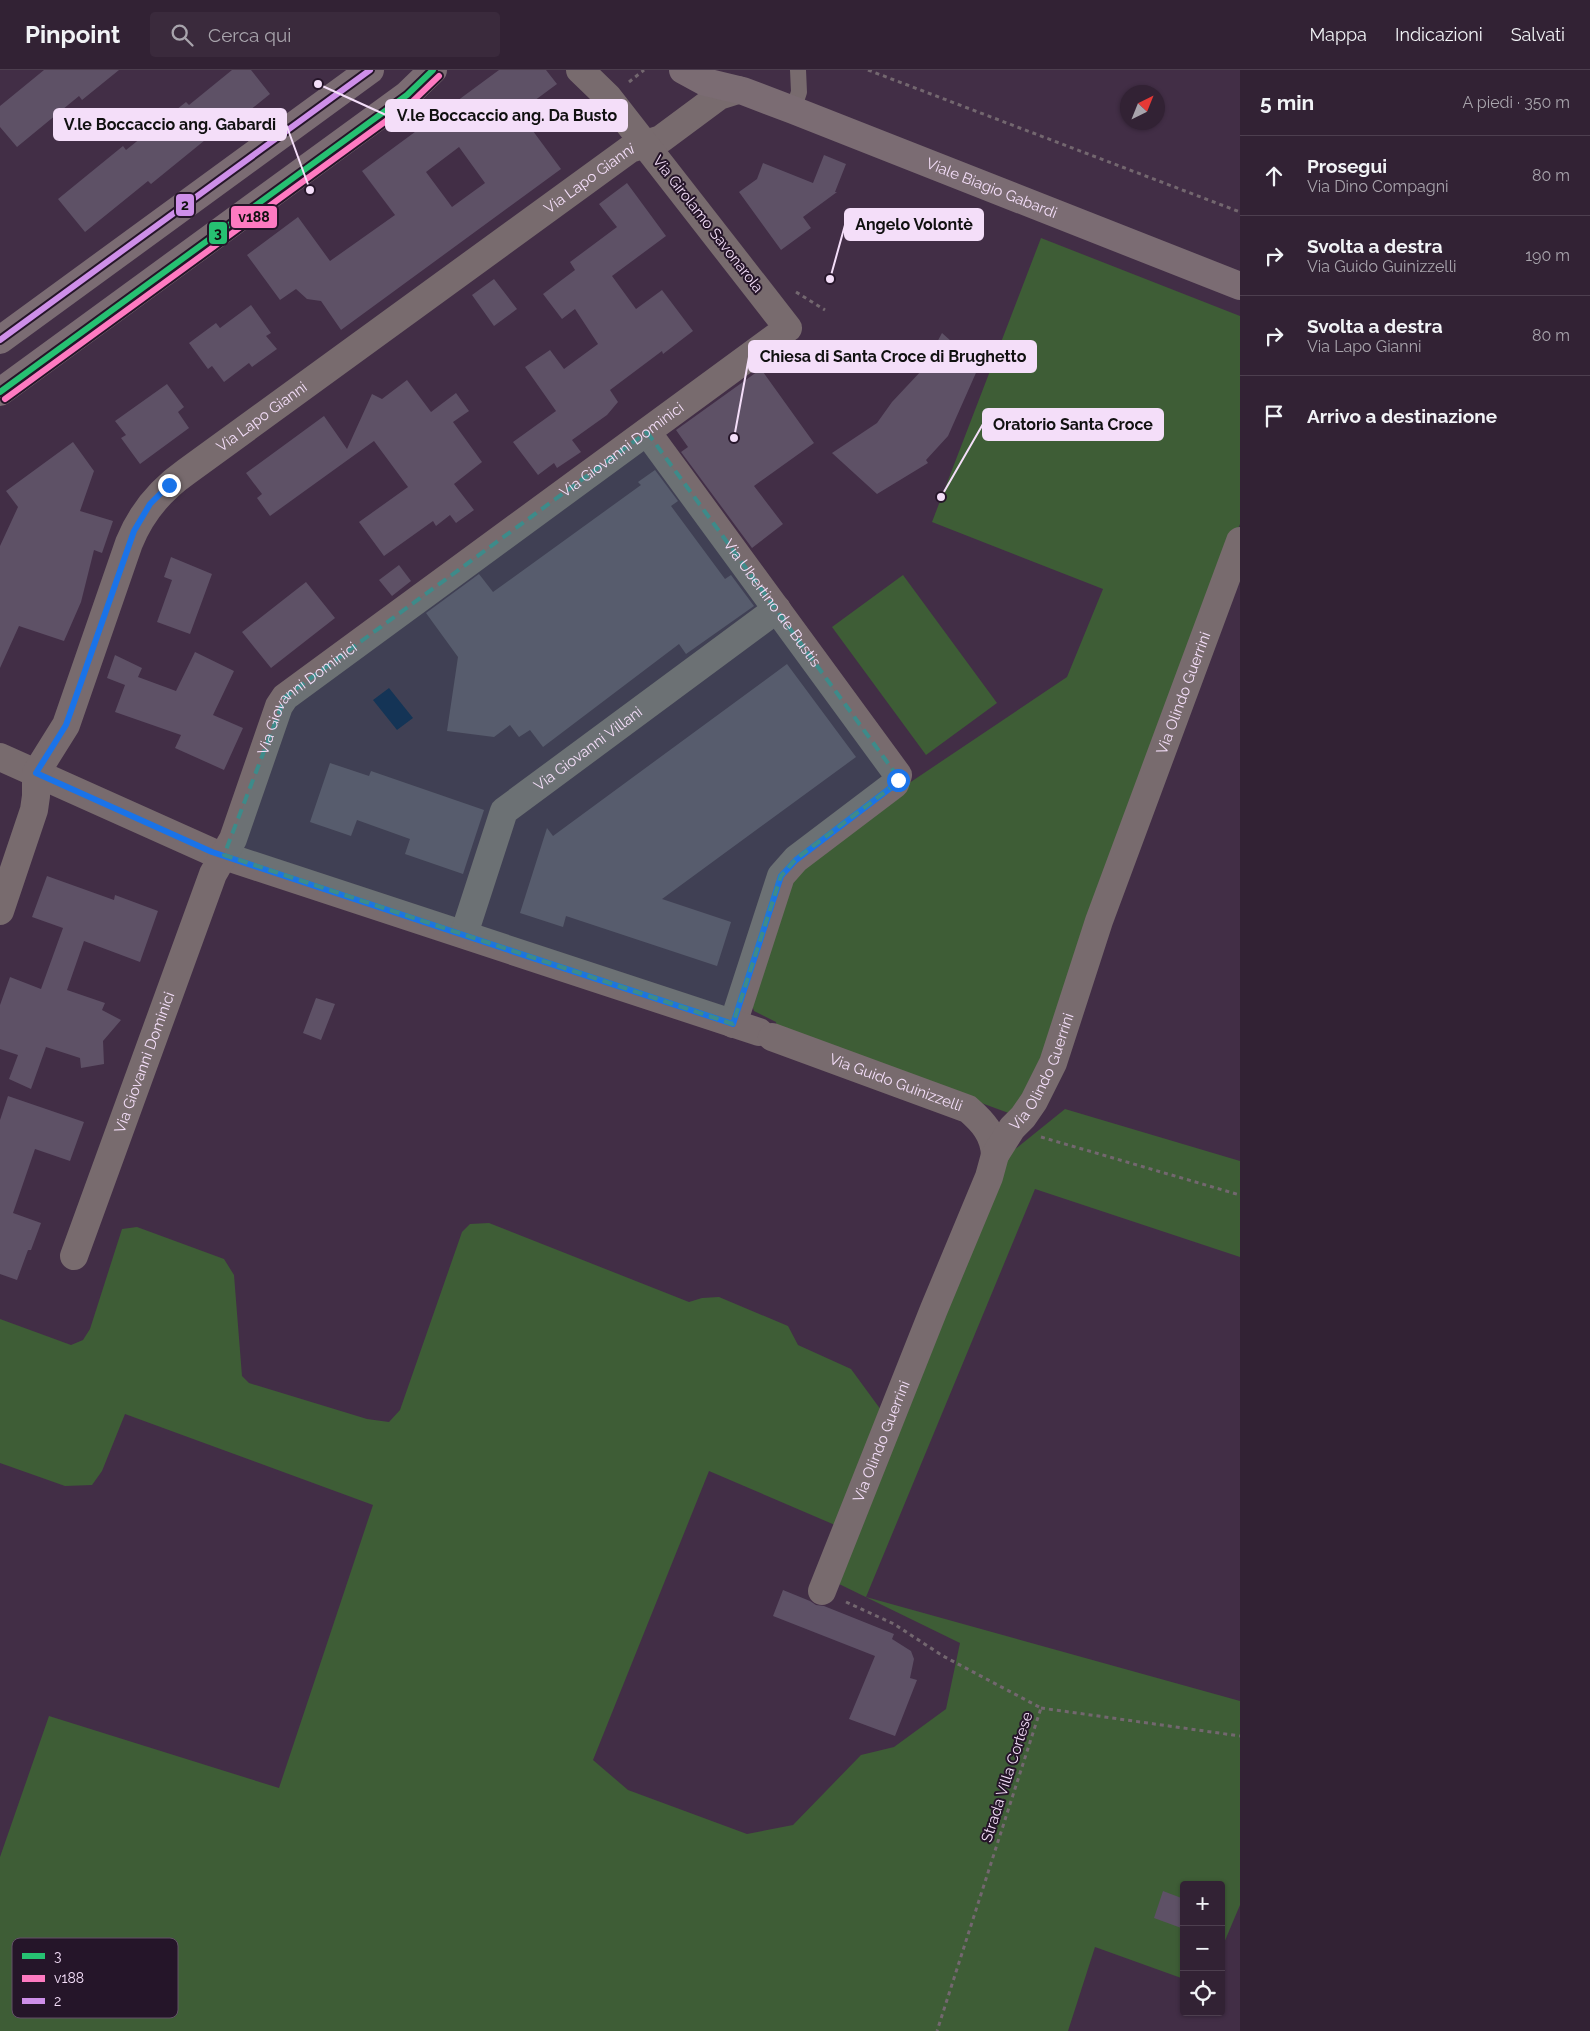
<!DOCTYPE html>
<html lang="it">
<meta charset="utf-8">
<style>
body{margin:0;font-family:Raleway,sans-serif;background:#3a2a3c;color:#f1f3f6}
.controls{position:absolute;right:15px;bottom:15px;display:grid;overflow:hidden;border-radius:5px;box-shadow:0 1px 4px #0004}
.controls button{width:45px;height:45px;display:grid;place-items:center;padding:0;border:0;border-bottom:1px solid #4d3f4f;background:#322234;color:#f1f3f6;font:25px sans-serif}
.compass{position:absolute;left:1120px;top:15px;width:45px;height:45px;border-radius:50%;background:#322234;box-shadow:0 1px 4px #0004;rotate:43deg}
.stop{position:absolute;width:15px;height:15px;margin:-11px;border:4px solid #1a73e8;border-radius:50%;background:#fff}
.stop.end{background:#1a73e8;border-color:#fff;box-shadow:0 1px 5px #0008}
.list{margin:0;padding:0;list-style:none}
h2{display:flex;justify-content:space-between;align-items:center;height:65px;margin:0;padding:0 20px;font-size:21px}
h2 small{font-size:16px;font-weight:400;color:#a8a4ac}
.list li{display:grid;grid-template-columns:32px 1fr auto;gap:15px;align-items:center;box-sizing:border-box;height:80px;padding:0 20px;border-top:1px solid #4d3f4f}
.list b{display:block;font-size:19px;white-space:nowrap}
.list p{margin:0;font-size:16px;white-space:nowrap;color:#a8a4ac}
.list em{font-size:16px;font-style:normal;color:#a8a4ac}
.icon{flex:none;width:28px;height:28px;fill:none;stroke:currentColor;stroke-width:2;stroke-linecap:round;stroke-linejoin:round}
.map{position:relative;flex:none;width:1240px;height:1961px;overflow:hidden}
header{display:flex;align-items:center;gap:30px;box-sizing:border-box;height:70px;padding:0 25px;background:#322234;border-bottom:1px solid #4d3f4f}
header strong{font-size:24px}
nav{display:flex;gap:28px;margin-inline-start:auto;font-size:18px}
.search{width:350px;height:45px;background:#3a2a3c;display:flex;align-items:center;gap:12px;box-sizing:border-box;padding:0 18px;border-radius:5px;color:#a8a4ac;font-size:19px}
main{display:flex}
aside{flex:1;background:#322234}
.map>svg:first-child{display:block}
.green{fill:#3e5d36;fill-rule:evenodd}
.water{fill:#0a1f49}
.building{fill:#5e5166;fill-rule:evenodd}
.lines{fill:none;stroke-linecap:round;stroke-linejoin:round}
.path{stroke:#73676f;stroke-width:3;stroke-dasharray:4 4;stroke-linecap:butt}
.lane{stroke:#786b6e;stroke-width:16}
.street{stroke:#786b6e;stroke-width:28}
.secondary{stroke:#7b6c73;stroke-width:28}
.bus-1-casing{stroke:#251529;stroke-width:10}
.bus-2-casing{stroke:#251529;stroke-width:10}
.bus-3-casing{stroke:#251529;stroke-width:10}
.bus-1{stroke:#26c172;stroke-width:6}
.bus-2{stroke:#fe7ac1;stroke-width:6}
.bus-3{stroke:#ce8fe9;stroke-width:6}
.route{stroke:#1a73e8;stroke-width:6}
.marked{fill:#3d8b8a;fill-opacity:0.2;stroke:#3d8b8a;stroke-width:4;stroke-dasharray:10 6;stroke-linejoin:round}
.labels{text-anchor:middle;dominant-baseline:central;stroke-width:4;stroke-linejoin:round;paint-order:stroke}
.street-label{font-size:15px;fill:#f4def9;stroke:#251529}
.key{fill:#251529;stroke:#635167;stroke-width:1}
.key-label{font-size:14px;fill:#f4def9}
.leader{fill:none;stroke:#f4def9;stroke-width:2}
.callout-dot{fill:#f4def9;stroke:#251529;stroke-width:2}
.callout{fill:#f4def9;stroke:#f4def9;stroke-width:2}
.callout-label{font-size:16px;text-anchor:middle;font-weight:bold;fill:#111}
.line-badge{stroke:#251529;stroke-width:2}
.pale-badge-label{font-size:14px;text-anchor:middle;font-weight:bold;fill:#111}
</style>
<header>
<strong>Pinpoint</strong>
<div class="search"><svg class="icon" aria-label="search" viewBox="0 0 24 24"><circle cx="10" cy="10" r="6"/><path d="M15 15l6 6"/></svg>Cerca qui</div>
<nav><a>Mappa</a><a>Indicazioni</a><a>Salvati</a></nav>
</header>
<main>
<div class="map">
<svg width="1240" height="1961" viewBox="0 0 1240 1961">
<rect width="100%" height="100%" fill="#422e46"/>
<path class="green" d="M1041 168 1240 246V454L1053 963 1014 1045 777 958 776 952 754 941 749 927 789 810 811 779 1067 607 1103 519 932 452Z
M903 505 997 633 926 685 832 557Z
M1065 1039 1240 1091V1187L1035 1119 866 1527 1240 1631V1835L1221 1880V1815H1184V1909L1095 1877 1068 1961H0V1787L49 1646 279 1718 373 1435 125 1344 102 1401 92 1415 65 1416 0 1393V1249L71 1275 83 1270 90 1259 122 1159 137 1157 224 1189 234 1205 242 1306 249 1313 367 1349 389 1352 400 1340 462 1162 470 1154 489 1153 689 1232 702 1228 719 1227 788 1256 798 1275 851 1299 892 1355 1009 1084ZM709 1401 856 1464 837 1513 960 1573 946 1639 894 1677 861 1685 793 1755 747 1764 628 1720 593 1690Z"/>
<path class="water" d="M389 618 413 648 397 660 373 630Z"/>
<path class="building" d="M44 0H119L82 30 79 26 17 77 0 57V36Z
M232 0H251L270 24 213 70 210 66 151 114 148 111 85 162 58 129 123 76 126 80 186 32 189 35Z
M499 0H546L557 14 519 42 561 99 341 260 321 231 307 229 296 219 280 230 247 185 298 147 330 191 395 145 362 101ZM459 77 485 113 452 137 426 102Z
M824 85 846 94 835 122H837L803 147 811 158 781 180 739 122 757 109 763 93 813 113Z
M627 113 666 166 612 206 636 239 662 220 693 261 663 284 662 281 610 320 618 332 607 345 572 370 581 382 557 398 554 393 538 405 513 372 556 341 525 297 550 280 564 299 598 274 575 239 562 249 543 224 575 200 570 192 617 157 599 134Z
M494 209 517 239 494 256 472 225Z
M251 235 271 263 266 266 277 279 252 297 249 293 224 312 212 296 208 299 189 273 216 253 220 258Z
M942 263 979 296 948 366 926 390 928 393 877 424 832 383 877 353 892 332 922 300Z
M761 299 814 373 754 416 783 454 752 478 681 382 688 377 676 360Z
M407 310 431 342 456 323 469 341 453 352 482 392 454 414 474 440 456 453 450 445 436 456 433 451 384 486 359 452 408 417 374 371 270 446 257 428 262 424 246 403 324 346 347 379 372 324 382 329Z
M167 314 184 337 178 342 189 358 140 394 121 368 126 365 115 351Z
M73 372 94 401 80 441 113 451 102 483 94 480 81 532 64 571 19 556 0 598V476L18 437 6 421Z
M655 400 678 431 671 436 725 509 731 505 754 536 686 584 679 574 543 677 530 660 519 667 510 655 494 667 447 661 458 587 426 543 479 504 493 522 641 415 638 412Z
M171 487 212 504 190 564 157 552 172 510 164 507Z
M399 495 411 511 392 526 379 510Z
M306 512 335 548 271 598 242 562Z
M195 582 234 601 213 645 243 658 224 700 175 678 181 665 115 642 125 615 107 608 115 585 142 598 138 607 176 621Z
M787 594 856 687 662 829 731 852 717 896 566 846 563 857 520 843 547 758 553 766Z
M330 693 369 706 371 701 484 740 463 804 405 784 410 769 357 750 351 766 310 752Z
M47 806 114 830 115 825 158 841 140 892 84 871 67 920 105 933 102 940 121 950 103 971 104 994 81 998 80 988 46 977 31 1019 9 1009 18 985 0 979V935L10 907 41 919 63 858 32 847Z
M316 928 335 934 321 970 303 963Z
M8 1026 84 1052 70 1091 35 1079 13 1143 41 1153 31 1180H28L17 1210 0 1204V1050Z
M783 1520 810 1531 816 1535 824 1536 894 1564 892 1569 911 1581 914 1589 910 1608 917 1610 895 1666 849 1649 875 1586 773 1546Z
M1163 1821 1184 1829V1859L1154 1848Z"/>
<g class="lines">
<path class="path" d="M868 0 1240 142
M629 12 644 0
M796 222 825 240
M1041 1067 1240 1125
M846 1532 894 1554 943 1586 1041 1638 937 1961
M1041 1638 1240 1666"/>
<path class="lane" d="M793 40 799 22 798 0"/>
<g class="street">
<path id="s1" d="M647 362 898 705 895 714 796 789 781 806 733 954"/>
<path d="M0 687 212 782 759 962"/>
<path id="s2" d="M0 841 34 740 36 726V703L66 655 129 473C141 443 159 421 186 402L630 79 661 69 719 26 738 20"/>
<path id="s3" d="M464 864 504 741 777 539"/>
<path id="s4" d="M772 967 968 1039C983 1052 994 1064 995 1085"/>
<path id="s5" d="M74 1186 213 804 233 769 279 636 285 627 788 258 608 27 580 0"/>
<path id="s6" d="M822 1521 934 1239 989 1107 995 1085 1012 1058 1023 1047 1034 1031 1053 993 1099 851 1240 471"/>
</g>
<g class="secondary">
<path id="s7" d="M683 0 705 12 743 21 793 40 1240 216"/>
<path d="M0 270 370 0"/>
<path d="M0 322 407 25 433 0"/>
</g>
<g class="bus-1-casing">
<path id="bus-1" d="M0 322 407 25 433 0"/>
</g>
<g class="bus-2-casing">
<path id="bus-2" d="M5 329 412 32 439 6"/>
</g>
<g class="bus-3-casing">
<path id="bus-3" d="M0 270 370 0"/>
</g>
<use href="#bus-1" class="bus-1"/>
<use href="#bus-2" class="bus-2"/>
<use href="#bus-3" class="bus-3"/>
</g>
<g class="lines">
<path class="route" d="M169 415 150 434 134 461 66 655 36 703 212 782 733 954 781 806 796 790 893 716 898 710"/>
</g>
<path class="marked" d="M647 362 898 707 893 716 796 789 781 806 733 954 224 785 285 627Z"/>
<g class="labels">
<g class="street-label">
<text stroke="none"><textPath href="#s2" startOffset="984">Via Lapo Gianni</textPath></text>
<text stroke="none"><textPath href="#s7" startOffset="331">Viale Biagio Gabardi</textPath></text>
<text transform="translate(708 154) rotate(52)">Via Girolamo Savonarola</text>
<text stroke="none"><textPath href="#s2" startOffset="579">Via Lapo Gianni</textPath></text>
<text stroke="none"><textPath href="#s5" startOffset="1016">Via Giovanni Dominici</textPath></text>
<text stroke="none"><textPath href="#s1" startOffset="212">Via Ubertino de Bustis</textPath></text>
<text stroke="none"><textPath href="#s6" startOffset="971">Via Olindo Guerrini</textPath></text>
<text stroke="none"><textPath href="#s5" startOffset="611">Via Giovanni Dominici</textPath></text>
<text stroke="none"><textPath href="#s3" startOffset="234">Via Giovanni Villani</textPath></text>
<text stroke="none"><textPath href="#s5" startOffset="206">Via Giovanni Dominici</textPath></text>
<text stroke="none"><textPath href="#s6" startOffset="566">Via Olindo Guerrini</textPath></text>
<text stroke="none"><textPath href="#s4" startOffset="132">Via Guido Guinizzelli</textPath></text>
<text stroke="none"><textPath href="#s6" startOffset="161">Via Olindo Guerrini</textPath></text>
<text transform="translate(1007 1707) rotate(-72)">Strada Villa Cortese</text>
</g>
</g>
<rect x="12" y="1868" width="166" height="80" rx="8" class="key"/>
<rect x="22" y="1883" width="23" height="6" fill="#26c172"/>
<rect x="22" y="1905" width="23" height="7" fill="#fe7ac1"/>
<rect x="22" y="1928" width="23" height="6" fill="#ce8fe9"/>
<g class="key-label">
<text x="54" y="1891">3</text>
<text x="54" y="1913">v188</text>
<text x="54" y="1936">2</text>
</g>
<path class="leader" d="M318 14L386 45M310 120L286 54M830 209L845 155M734 368L749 287M941 427L983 354"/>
<g class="callout-dot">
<circle cx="318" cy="14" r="5"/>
<circle cx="310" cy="120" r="5"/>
<circle cx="830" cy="209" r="5"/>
<circle cx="734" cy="368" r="5"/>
<circle cx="941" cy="427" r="5"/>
</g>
<g class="callout">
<rect x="386" y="30" width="241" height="31" rx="5"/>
<rect x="54" y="39" width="232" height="31" rx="5"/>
<rect x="845" y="139" width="138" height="31" rx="5"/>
<rect x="749" y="271" width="287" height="31" rx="5"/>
<rect x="983" y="339" width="180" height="31" rx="5"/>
</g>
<g class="callout-label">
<text x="507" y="51">V.le Boccaccio ang. Da Busto</text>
<text x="170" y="60">V.le Boccaccio ang. Gabardi</text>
<text x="914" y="160">Angelo Volontè</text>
<text x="893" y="292">Chiesa di Santa Croce di Brughetto</text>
<text x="1073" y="360">Oratorio Santa Croce</text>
</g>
<g class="line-badge">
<rect x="175" y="123" width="20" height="24" rx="5" fill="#ce8fe9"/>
<rect x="230" y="135" width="48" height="24" rx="5" fill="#fe7ac1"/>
<rect x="208" y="151" width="20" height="24" rx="5" fill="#26c172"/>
</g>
<g class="pale-badge-label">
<text x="185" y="140">2</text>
<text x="254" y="152">v188</text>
<text x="218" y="168">3</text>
</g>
</svg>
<div class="controls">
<button>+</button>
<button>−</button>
<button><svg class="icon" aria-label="locate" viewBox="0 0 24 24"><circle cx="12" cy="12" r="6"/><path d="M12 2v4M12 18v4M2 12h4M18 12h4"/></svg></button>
</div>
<svg class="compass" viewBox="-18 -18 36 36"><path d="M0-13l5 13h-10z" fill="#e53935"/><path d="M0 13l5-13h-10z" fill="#a8a4ac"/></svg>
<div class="stop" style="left:898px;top:710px"></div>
<div class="stop end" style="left:169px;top:415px"></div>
</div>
<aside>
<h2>5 min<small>A piedi · 350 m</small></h2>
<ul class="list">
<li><svg class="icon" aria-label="ahead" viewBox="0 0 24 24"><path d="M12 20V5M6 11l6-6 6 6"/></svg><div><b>Prosegui</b><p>Via Dino Compagni</p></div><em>80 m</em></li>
<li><svg class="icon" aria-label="right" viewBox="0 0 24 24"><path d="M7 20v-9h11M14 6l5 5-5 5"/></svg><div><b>Svolta a destra</b><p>Via Guido Guinizzelli</p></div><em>190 m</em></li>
<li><svg class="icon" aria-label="right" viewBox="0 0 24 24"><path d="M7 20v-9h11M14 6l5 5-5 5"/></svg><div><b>Svolta a destra</b><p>Via Lapo Gianni</p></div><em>80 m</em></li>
<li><svg class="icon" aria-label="arrive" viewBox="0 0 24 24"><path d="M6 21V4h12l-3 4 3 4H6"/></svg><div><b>Arrivo a destinazione</b></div></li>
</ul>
</aside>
</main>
